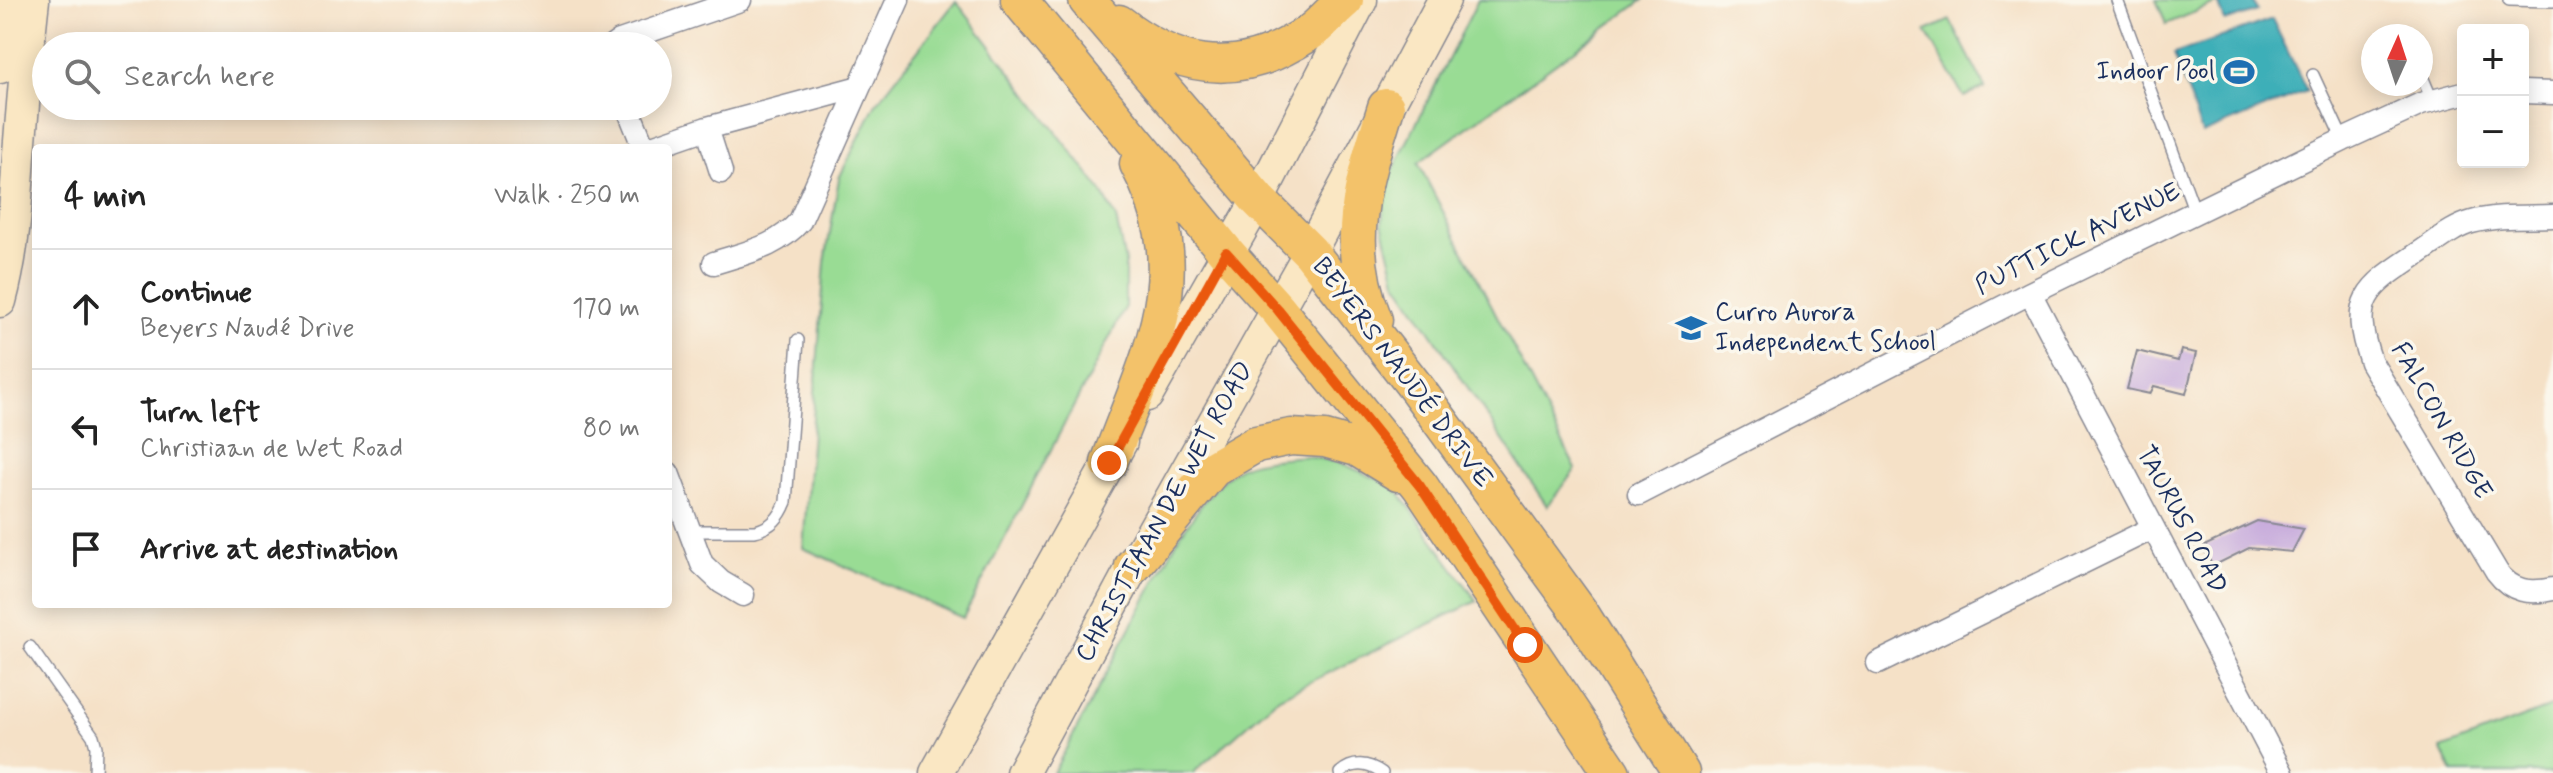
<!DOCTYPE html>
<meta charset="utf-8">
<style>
body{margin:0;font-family:Mynerve,sans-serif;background:#f6f6f6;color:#222}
.controls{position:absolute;right:24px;top:24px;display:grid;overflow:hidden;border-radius:8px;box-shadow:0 4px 20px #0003}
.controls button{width:72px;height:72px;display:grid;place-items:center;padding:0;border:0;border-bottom:2px solid #e0e0e0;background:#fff;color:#222;font:40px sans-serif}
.compass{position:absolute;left:2361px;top:24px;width:72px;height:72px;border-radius:50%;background:#fff;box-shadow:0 4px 20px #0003;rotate:3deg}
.stop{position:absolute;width:24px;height:24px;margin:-18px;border:6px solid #ea580c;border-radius:50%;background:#fff}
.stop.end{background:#ea580c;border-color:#fff;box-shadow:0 2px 8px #0008}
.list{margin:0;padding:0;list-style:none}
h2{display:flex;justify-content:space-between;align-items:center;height:104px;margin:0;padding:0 32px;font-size:34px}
h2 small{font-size:26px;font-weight:400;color:#767676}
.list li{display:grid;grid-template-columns:52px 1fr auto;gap:24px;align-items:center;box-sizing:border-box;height:120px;padding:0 32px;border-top:2px solid #e0e0e0}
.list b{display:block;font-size:30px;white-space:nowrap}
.list p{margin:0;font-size:26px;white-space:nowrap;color:#767676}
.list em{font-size:26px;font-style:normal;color:#767676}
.icon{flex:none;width:44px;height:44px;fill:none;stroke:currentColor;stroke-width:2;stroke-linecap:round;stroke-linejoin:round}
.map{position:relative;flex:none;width:2553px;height:773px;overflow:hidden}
.search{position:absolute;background:#fff;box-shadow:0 4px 20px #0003;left:32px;top:32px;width:640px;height:88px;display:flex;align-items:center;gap:20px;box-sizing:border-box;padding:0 28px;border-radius:44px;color:#767676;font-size:30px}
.panel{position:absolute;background:#fff;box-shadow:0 4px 20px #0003;left:32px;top:144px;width:640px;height:464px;border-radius:8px}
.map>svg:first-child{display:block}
.green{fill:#99dc94;stroke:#5a8679;stroke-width:2}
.water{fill:#3eafb8;stroke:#2c6f8b;stroke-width:2}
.building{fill:#c5a8db}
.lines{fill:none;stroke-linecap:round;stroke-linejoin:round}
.lane-casing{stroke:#888892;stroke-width:14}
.street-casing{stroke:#888892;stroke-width:25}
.secondary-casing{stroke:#888892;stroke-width:35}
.primary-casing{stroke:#888892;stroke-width:39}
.lane{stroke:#fff;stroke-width:11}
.street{stroke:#fff;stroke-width:22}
.secondary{stroke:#fae7c3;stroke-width:32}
.primary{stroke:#f3c26a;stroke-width:36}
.route{stroke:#ea580c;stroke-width:10}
.labels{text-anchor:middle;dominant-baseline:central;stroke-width:7;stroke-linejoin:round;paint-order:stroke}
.poi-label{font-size:26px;fill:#1b2f5e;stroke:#fbf7ec;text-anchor:end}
.street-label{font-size:26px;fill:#1b2f5e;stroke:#fbf7ec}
</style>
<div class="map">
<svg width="2553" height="773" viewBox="0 0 2553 773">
<rect width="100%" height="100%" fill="#fbf7ec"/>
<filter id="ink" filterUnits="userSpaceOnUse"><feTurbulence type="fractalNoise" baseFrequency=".0125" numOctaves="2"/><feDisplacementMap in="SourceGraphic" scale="16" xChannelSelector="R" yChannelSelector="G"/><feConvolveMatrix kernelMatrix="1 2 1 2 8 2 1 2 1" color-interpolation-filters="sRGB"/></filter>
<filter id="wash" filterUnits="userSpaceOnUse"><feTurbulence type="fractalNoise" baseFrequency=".006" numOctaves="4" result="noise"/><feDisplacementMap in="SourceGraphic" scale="32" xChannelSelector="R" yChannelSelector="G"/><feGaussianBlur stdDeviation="1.8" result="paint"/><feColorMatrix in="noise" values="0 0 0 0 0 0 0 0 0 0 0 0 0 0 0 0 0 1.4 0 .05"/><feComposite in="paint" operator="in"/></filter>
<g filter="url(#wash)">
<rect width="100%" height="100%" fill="#f5e1c7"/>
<path class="green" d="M1478 0H1643L1418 163 1576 469 1547 506 1396 280 1382 223 1386 184Z
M2156 0H2225L2166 24Z
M956 1 1101 190 1116 218 1125 262V308L963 618 803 548 825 262 839 178 875 105Z
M1950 20 1985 87 1964 97 1926 31Z
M1306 456 1341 463 1395 487 1477 601 1279 697 1193 773H1053L1179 537C1194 515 1215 483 1237 469 1252 459 1288 458 1306 456Z
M2553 706V773H2453L2441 749Z"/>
<path class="water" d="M2234 0H2253L2257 11 2225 22 2219 5Z
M2272 19 2307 91 2202 134 2174 54Z"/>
<g id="blocks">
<path class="building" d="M2181 350 2196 353 2186 394 2154 386 2150 394 2127 389 2137 351 2178 361Z
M2257 521 2304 529 2292 552 2249 548 2213 566 2202 547Z"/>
</g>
</g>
<g filter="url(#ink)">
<use href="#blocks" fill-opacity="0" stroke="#888892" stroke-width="2"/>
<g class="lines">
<g class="lane-casing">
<path id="lane" d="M2117 0 2195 212
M2509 0 2553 1
M2402 33 2404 36
M2421 74 2432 100
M2313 75 2343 140
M689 531H755C772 527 780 517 786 502L798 340
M30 647 93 736 96 747 95 773
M1340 773C1353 761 1368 763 1382 773"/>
</g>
<g class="street-casing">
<path id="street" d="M613 46 620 41 740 0
M2523 92 2553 93
M627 106 644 148
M707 128 721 172
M649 148 707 128 859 87
M2553 216C2527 217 2498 215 2472 222 2453 227 2436 242 2419 253 2368 287 2348 298 2371 362L2497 572C2512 592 2530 594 2553 589
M714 263C747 252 776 248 800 221L898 0
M2030 293 2282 773
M668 473 702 564 721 582 743 595
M1639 494 2030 293 2343 140 2421 104 2463 93
M1878 663 2153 528"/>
</g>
<g class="secondary-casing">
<path id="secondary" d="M0 67 6 0
M0 301C13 253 16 204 19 154 23 103 27 51 33 0
M1147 395 1258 200 1361 0
M936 773 1121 442
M1022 773 1133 566 1310 252 1444 0"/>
</g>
<g class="primary-casing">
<path id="primary" d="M1019 0 1226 252 1278 310 1420 486 1612 773
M1087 0 1258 200 1310 252 1417 389 1581 614 1681 773
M1119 23C1174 66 1230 79 1292 43 1299 39 1307 35 1313 30 1324 21 1334 9 1345 0
M1374 320C1342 244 1363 181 1386 107
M1109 463C1148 356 1198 275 1138 164
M1133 566 1213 469 1256 444 1291 437 1325 439 1357 448 1398 473"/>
</g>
<use href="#lane" class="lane"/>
<use href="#street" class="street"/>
<use href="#secondary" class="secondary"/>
<use href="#primary" class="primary"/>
</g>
</g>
<g class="lines" filter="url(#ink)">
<path class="route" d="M1109 463 1226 252 1278 310 1420 486 1525 645"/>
</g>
<defs>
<g id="stadium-bare" transform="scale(2.4)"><path d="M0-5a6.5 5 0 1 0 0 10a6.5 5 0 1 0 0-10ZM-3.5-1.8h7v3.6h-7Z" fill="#1f6fb2" stroke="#fbf7ec" stroke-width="2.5" paint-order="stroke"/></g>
<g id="school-bare" transform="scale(2.4)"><path d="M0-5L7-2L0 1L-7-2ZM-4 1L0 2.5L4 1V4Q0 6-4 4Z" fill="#1f6fb2" stroke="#fbf7ec" stroke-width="2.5" paint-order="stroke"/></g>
</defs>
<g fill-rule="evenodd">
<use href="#stadium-bare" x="2239" y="72"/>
<use href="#school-bare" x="1691" y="328"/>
</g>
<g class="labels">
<g class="poi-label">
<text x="2215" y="72">Indoor Pool</text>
<text x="1715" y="313" text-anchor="start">Curro Aurora<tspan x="1715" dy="30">Independent School</tspan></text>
</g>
<g class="street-label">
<text transform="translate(2078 239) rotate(-26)">PUTTICK AVENUE</text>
<text transform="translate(1402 373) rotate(53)">BEYERS NAUDÉ DRIVE</text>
<text transform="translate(2441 421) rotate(60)">FALCON RIDGE</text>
<text transform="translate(1165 512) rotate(-61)">CHRISTIAAN DE WET ROAD</text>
<text transform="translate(2181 520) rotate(62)">TAURUS ROAD</text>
</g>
</g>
</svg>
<div class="controls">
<button>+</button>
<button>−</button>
</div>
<svg class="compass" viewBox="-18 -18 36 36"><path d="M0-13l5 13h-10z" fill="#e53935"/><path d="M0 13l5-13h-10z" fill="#767676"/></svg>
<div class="stop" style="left:1525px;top:645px"></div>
<div class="stop end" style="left:1109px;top:463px"></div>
<div class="search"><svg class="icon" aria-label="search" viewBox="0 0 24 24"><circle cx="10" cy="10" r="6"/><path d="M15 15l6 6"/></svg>Search here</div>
<section class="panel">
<h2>4 min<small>Walk · 250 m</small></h2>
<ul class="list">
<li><svg class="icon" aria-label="ahead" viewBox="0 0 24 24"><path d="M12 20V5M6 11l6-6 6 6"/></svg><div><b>Continue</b><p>Beyers Naudé Drive</p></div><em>170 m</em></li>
<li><svg class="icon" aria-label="left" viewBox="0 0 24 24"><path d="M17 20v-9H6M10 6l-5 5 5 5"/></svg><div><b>Turn left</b><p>Christiaan de Wet Road</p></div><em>80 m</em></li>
<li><svg class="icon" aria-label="arrive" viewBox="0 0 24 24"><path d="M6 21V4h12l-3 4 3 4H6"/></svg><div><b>Arrive at destination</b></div></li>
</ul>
</section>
</div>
